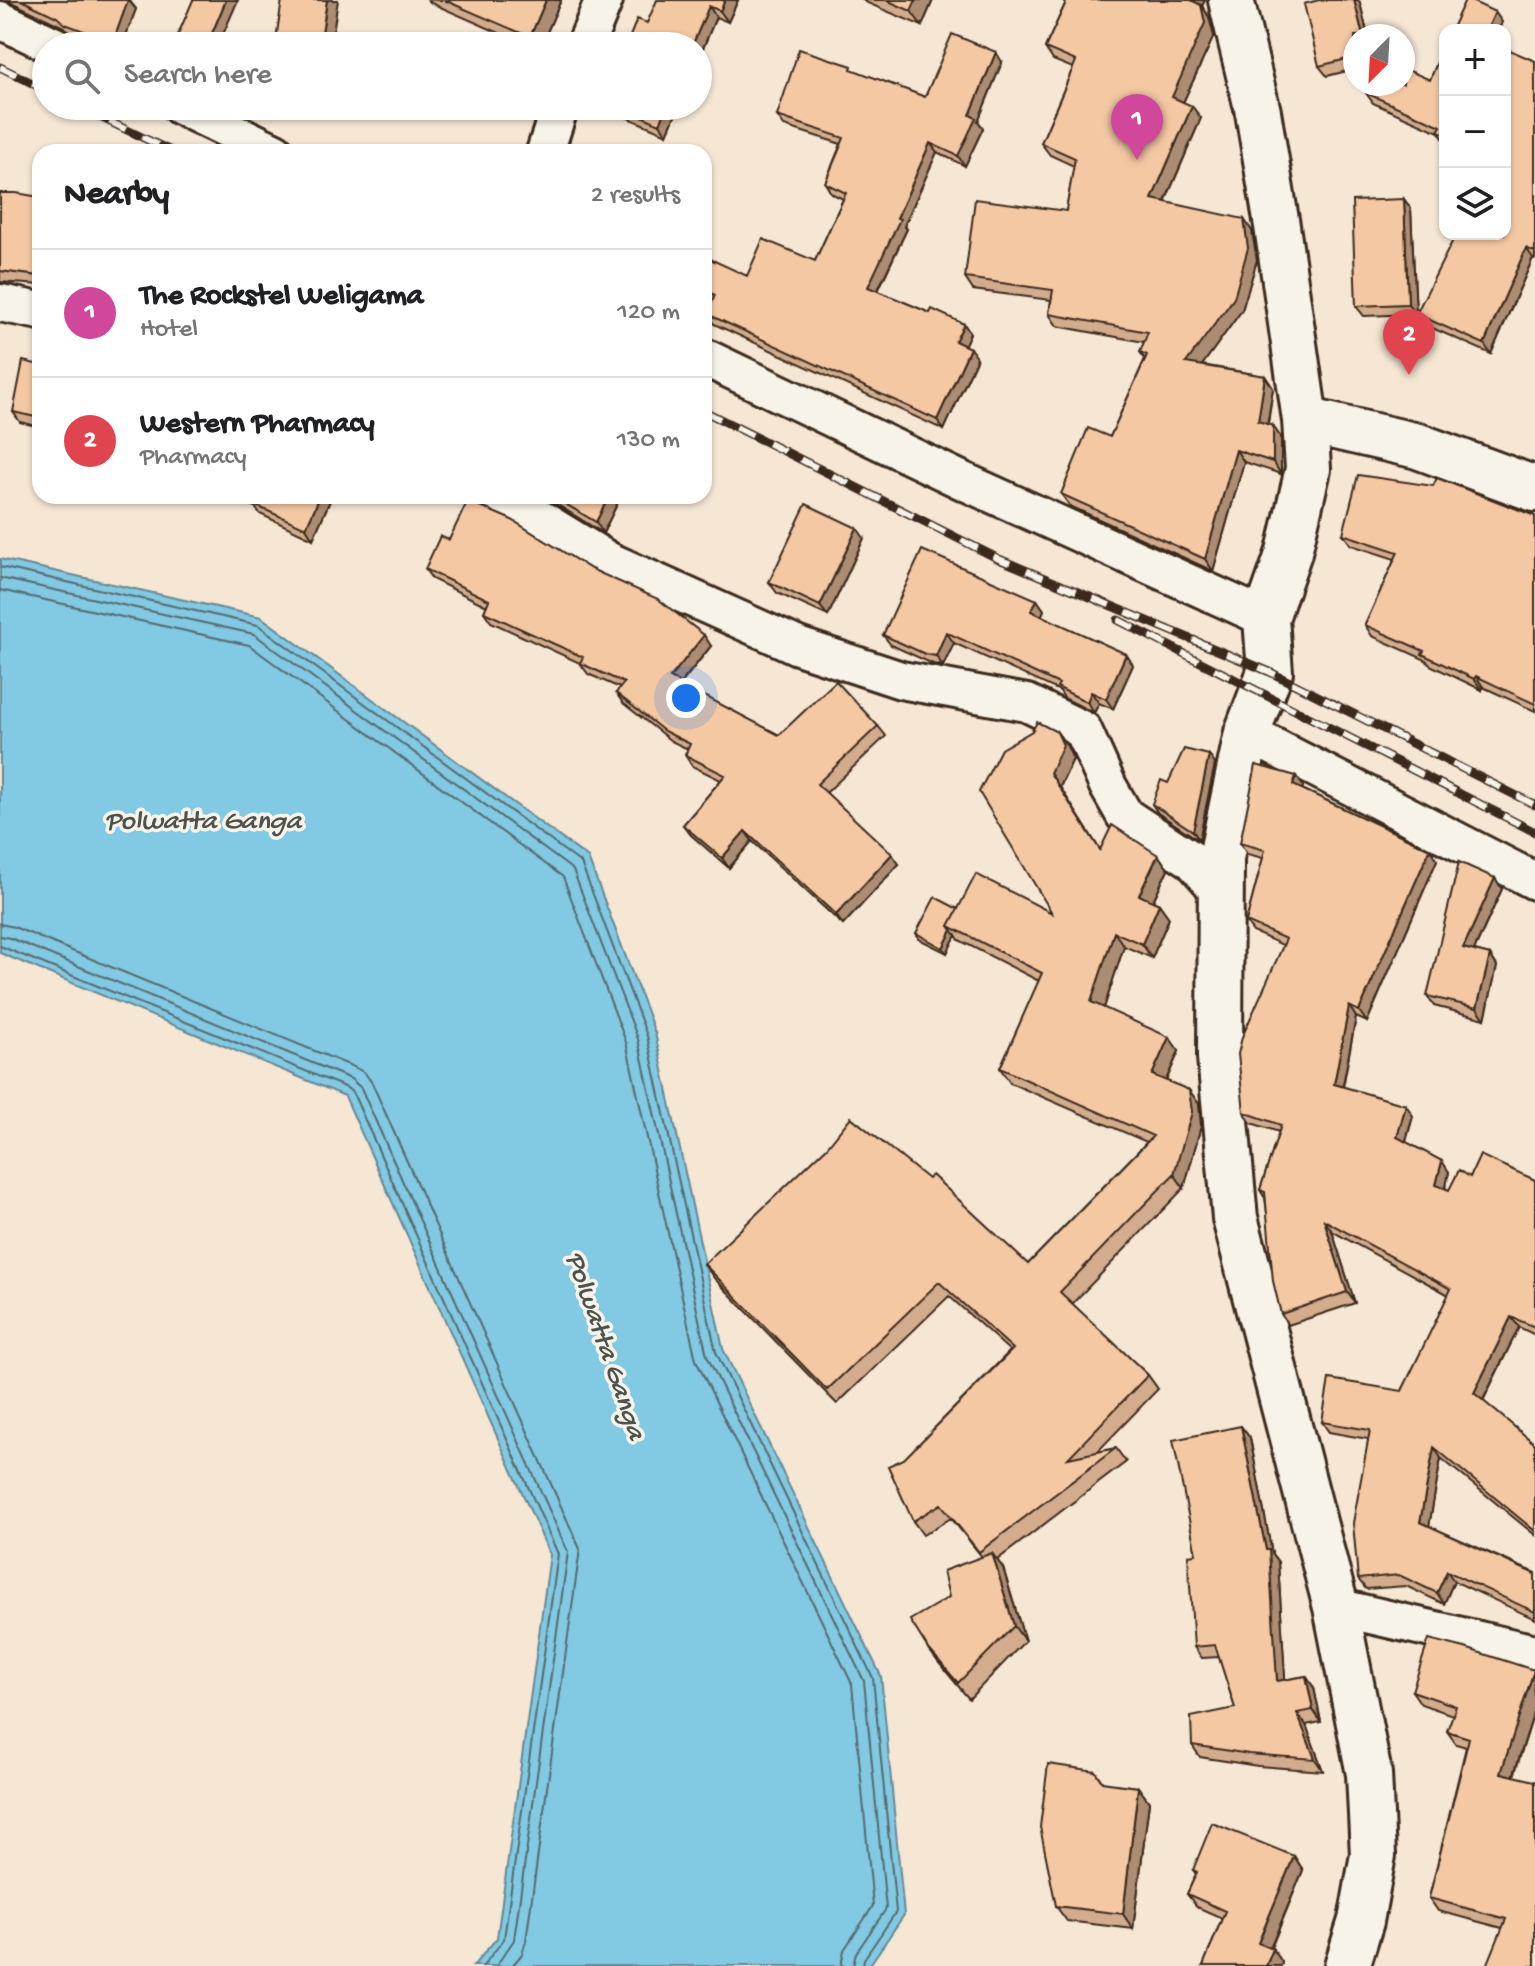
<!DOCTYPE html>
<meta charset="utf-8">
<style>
body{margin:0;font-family:"Gochi Hand",sans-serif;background:#f6f6f6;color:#202124}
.controls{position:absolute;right:24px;top:24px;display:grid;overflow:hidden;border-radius:16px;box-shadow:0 2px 6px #0004}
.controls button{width:72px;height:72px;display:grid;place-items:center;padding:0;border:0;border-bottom:2px solid #e0e0e0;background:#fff;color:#202124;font:40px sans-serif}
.compass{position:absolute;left:1343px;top:24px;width:72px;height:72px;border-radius:50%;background:#fff;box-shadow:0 2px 6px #0004;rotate:204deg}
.you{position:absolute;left:686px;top:698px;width:28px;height:28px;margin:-20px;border:6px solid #fff;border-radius:50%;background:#1a73e8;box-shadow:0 0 0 12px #1a73e833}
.badge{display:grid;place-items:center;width:52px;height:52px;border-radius:50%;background:#b45309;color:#fff;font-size:26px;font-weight:700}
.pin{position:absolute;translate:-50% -66px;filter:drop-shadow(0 2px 4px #0008)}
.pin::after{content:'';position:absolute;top:42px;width:28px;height:24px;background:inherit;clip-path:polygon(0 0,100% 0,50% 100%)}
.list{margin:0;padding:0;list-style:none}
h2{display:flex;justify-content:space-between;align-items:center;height:104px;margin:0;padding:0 32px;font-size:34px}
h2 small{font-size:26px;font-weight:400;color:#757577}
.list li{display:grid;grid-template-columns:52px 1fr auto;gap:24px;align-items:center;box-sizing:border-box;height:128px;padding:0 32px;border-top:2px solid #e0e0e0}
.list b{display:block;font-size:30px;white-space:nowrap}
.list p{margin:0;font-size:26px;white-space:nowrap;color:#757577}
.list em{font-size:26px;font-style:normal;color:#757577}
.icon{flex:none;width:44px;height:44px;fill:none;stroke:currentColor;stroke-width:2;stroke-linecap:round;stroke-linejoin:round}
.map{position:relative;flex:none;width:1535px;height:1966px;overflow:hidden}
.search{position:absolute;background:#fff;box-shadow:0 2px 6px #0004;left:32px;top:32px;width:680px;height:88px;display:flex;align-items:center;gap:20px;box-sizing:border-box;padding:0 28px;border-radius:44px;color:#757577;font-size:30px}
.panel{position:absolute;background:#fff;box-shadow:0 2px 6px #0004;left:32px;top:144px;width:680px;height:360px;border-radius:24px}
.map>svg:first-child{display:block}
.water{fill:#82c9e3;stroke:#668994;stroke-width:2}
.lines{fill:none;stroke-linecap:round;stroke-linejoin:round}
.shore{stroke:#576a6d;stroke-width:2}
.street-casing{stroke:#3b2a1e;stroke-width:42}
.secondary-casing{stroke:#3b2a1e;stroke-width:50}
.street{stroke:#f7f3e8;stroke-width:36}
.secondary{stroke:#f7f3e8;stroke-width:44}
.rail-casing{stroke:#3b2a1e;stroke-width:9}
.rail{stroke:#f7f3e8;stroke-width:6;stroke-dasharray:18;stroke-linecap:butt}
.wall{fill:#d3ac8d;stroke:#3b2a1e;stroke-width:2}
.shaded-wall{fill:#ac8c73;stroke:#3b2a1e;stroke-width:2}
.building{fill:#f5c8a4;stroke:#3b2a1e;stroke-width:2}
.labels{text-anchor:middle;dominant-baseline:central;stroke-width:7;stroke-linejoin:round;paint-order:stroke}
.water-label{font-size:28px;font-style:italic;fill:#4d524f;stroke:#f7f3e8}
</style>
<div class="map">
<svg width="1535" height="1966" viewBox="0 0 1535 1966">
<rect width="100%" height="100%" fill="#f6e6d4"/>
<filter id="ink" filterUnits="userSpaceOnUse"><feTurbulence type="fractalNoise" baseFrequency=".0125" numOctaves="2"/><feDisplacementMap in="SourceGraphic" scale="16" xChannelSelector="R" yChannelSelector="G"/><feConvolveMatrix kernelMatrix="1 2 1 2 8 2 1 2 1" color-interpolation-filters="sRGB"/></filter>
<g filter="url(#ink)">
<path class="water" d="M0 559 261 617 588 858 655 1033 723 1349 881 1676 904 1915 869 1966H473L497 1938 550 1555 345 1096 0 953Z"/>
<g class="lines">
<path class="shore" d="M0 567 258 625 581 863 647 1036 716 1352 873 1678 896 1912 864 1959 863 1966
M0 578 254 634 573 870 638 1039 707 1356 864 1681 886 1909 856 1953 853 1966
M0 590 249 645 563 877 626 1042 696 1360 852 1684 873 1906 844 1950 841 1966
M0 924 14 927 356 1068 365 1073 372 1083 580 1549 526 1941 522 1954 512 1966
M0 936 10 938 351 1079 361 1088 568 1552 514 1940 496 1966
M0 946 347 1088 353 1093 558 1554 504 1939 483 1966"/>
<g class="street-casing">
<path id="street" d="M0 20 55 46
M585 46 604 0
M180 106 275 152
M545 152 560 106
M0 303 40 311
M704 357 961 480 1266 618
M493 496 529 512 609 561 798 646 901 680 1027 703 1083 730 1108 786 1125 816 1192 860 1220 892
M1247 733 1535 881
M1336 1607 1535 1653"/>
</g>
<g class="secondary-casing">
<path id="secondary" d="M1231 0 1258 112 1277 226 1305 420 1308 469 1289 552 1266 618 1270 672 1247 733 1221 858 1220 1057 1235 1218 1336 1607 1369 1774 1373 1855 1361 1921 1347 1966
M1305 420 1418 446 1535 489"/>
</g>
<use href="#street" class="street"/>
<use href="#secondary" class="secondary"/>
<g class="rail-casing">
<path id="rail" d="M0 67 46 90
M77 106 173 152
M704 411 999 559 1270 672 1535 805
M1118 620 1535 832"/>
</g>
<use href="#rail" class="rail"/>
</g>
<path class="wall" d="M2 0H129L136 9 122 46H104L72 34 64 27 9 1Z
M428 0H561L541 46H529L431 3Z
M738 0 728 22 716 17 698 60V46L647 23Z
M863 0H933L922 26 865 2Z
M1067 0H1205L1202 6 1209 17 1214 36 1183 102 1201 118 1165 202 1252 231 1257 260 1242 310 1202 365 1265 376 1273 388 1268 424 1273 426 1281 438V474L1244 462 1213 571 1070 506 1061 494 1110 437 1145 359 1140 352 1144 342 1057 326 1049 314 1051 300 973 290 965 278 1066 211 1074 166 1050 155 1041 143 1073 68 1053 60 1045 48Z
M1360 3 1368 36H1355V69L1327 76 1319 66Z
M1445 44V141L1439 132 1373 103 1366 93 1430 80Z
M1535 61V259L1533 258 1491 354 1423 324 1416 314 1505 234Z
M1002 62 978 121 983 128 965 166 937 152 904 226 907 229 878 291 930 313 964 324 970 333 964 346 977 358 944 430 714 324 707 314 713 301 704 296V261L747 276 815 261 843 199 831 193 825 183 841 144 784 126 777 116 856 71 925 97Z
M608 106H679L667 134 611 111Z
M0 193 40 197V285L0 282Z
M1404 199 1411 209 1416 314 1364 316 1356 306Z
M40 365V427L20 422 13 412Z
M230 496H332L313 539 260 514 255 507Z
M543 496H621L603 533Z
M477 505 711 646 681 684 779 735 878 726 886 736 826 793 899 864 843 925 752 841 729 868 691 835 683 825 721 780 692 766 685 755 688 749 671 741 623 703 616 693 620 688 588 674 580 663 491 622 484 612 487 606 432 579 425 569Z
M1517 510 1535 516V711L1483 687 1482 690 1430 665 1426 660 1372 636 1365 625 1395 559 1351 545 1343 534Z
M864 538 828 616 777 593 769 582Z
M1037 600 1044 610 1041 616 1126 654 1133 665 1113 709 1099 703 1094 713 1064 698 1060 691 954 643 943 666 933 664 891 645 883 635Z
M1057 732 1067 746 1073 759 1060 787 1100 850 1158 855 1168 869 1153 901 1159 904 1169 918 1152 958 1124 946 1104 1008 1179 1051 1166 1081 1189 1090 1199 1104 1201 1126 1184 1188 1072 1304 1148 1375 1158 1389 1097 1452 1116 1448 1126 1462 997 1560 1003 1568 1025 1641 969 1699 938 1662 927 1647 949 1597 982 1557 951 1518 923 1535 913 1521 904 1459 1010 1351 949 1296 837 1404 714 1278 704 1264H1028L1147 1142 1010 1083 1000 1068 1039 981 959 940 956 935 947 953 919 939 916 933 958 909 1052 913Z
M1215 764 1199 840 1158 813 1152 804Z
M1303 786 1302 789 1430 849 1437 860 1367 1022 1356 1017 1343 1087 1413 1116 1406 1142 1449 1172 1445 1189 1449 1190 1470 1177 1535 1180V1335L1519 1327 1483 1401 1535 1444V1535L1441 1458 1429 1526 1535 1573V1619L1454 1581 1444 1604 1406 1586 1366 1589 1358 1579 1368 1439 1329 1432 1322 1422 1402 1391 1449 1295 1332 1231 1355 1303 1288 1325 1281 1314 1265 1198 1260 1190 1279 1132 1251 1123 1244 1112 1283 945 1253 932 1246 922 1263 858 1247 854 1240 843Z
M1495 878 1502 889 1474 951 1490 955 1497 966 1485 1019 1434 1006 1427 996Z
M1250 1438 1272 1554 1278 1562 1285 1680 1306 1676 1314 1688 1321 1722 1306 1725 1323 1771 1258 1766 1200 1757 1192 1745 1235 1708 1219 1657 1202 1658 1194 1647 1196 1554Z
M1535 1672V1709L1514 1776 1535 1966 1502 1928 1438 1911 1429 1898 1466 1747 1456 1744 1447 1731 1453 1715 1421 1704 1412 1691Z
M1095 1771 1103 1783 1138 1787 1149 1802 1133 1929 1067 1921 1056 1906Z
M1294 1856 1303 1870 1271 1948 1282 1962 1281 1966H1203L1222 1918 1197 1907 1187 1894 1196 1874 1193 1870Z"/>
<path class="shaded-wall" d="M128 0 136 9 122 46H116L113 42Z
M226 0H238L218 46 210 38Z
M327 0H338L331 46H320Z
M546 0H561L541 46H536L530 37Z
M725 0H738L728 22 720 11Z
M916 0H933L922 26 911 11Z
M1191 0H1205L1202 6 1209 17 1214 36 1180 109 1172 97Z
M1354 0H1358L1360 3 1368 36H1363Z
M709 6 716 17 698 60V46H692Z
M1495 12 1502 22 1499 30H1487Z
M996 52 1002 62 978 121 983 128 965 166 958 156 970 115Z
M667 106H679L667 134 660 124Z
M1192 106 1201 118 1161 211 1152 199Z
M930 143 937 152 904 226 907 229 875 296 868 287 897 218Z
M1404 199 1411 209 1416 314 1408 304Z
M1244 219 1252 231 1257 260 1242 310 1195 375 1186 363Z
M1526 248 1533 258 1491 354 1484 344Z
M964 324 970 333 962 351 955 341Z
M970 348 977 358 944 430 937 420Z
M1265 376 1273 388 1266 433 1258 421Z
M1273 426 1281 438V474L1273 462Z
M1236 450 1244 462 1213 571 1205 559Z
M320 496H332L313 539 306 528Z
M609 496H621L603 533 596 522Z
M857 528 864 538 828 616 820 606Z
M1037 600 1044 610 1039 622 1031 611Z
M946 632 954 643 943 666 936 656Z
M704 635 711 646 677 688 670 678Z
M1126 654 1133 665 1113 709 1106 699Z
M1476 676 1483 687 1482 690 1474 679Z
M1091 692 1099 703 1094 713 1087 702Z
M1057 732 1067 746 1073 759 1060 787 1109 864 1050 773Z
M1209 755 1215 764 1199 840 1193 831Z
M1296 776 1303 786 1301 796 1293 785Z
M745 831 752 841 729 868 722 858Z
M1430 849 1437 860 1367 1022 1359 1011Z
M892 854 899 864 843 925 836 915Z
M1158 855 1168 869 1149 909 1139 895Z
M1495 878 1502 889 1470 959 1463 948Z
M1159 904 1169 918 1152 958 1142 944Z
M952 930 956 935 947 953 943 948Z
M1114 932 1124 946 1101 1017 1091 1002Z
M1490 955 1497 966 1485 1019 1477 1008Z
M1349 1006 1356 1017 1341 1095 1334 1084Z
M1169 1037 1179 1051 1162 1089 1152 1075Z
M1189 1090 1199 1104 1201 1126 1184 1188 1174 1174Z
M1406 1105 1413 1116 1404 1147 1397 1137Z
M1442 1161 1449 1172 1444 1196 1436 1185Z
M1324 1220 1332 1231 1355 1303 1347 1292Z
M1511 1317 1519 1327 1481 1404 1474 1393Z
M1241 1426 1250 1438 1272 1554 1278 1562 1286 1693 1277 1681 1266 1550Z
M1434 1447 1441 1458 1428 1533 1420 1522Z
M992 1553 1003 1568 1025 1641 1014 1626Z
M1447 1571 1454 1581 1444 1604 1437 1593Z
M1534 1670 1535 1709 1510 1786 1501 1773Z
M1306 1676 1314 1688 1321 1722 1313 1710Z
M1297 1713 1306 1725 1323 1771 1315 1759Z
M1138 1787 1149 1802 1133 1929 1123 1914Z
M1294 1856 1303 1870 1267 1956 1258 1943Z
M1273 1949 1282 1962 1281 1966H1266Z"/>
<path class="building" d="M21 0H128L113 42 65 24 57 17Z
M193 0H226L210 38 228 46H173Z
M282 0H327L320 46H275Z
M444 0H546L530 37Z
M657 0H725L720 11 709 6 692 46H626L637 19 647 23Z
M886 0H916L911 11Z
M1067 0H1191L1201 5 1205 23 1172 97 1192 106 1152 199 1244 219 1248 248 1234 298 1186 363 1265 376 1258 421 1273 426V462L1236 450 1205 559 1061 494 1088 428 1110 437 1147 355 1140 352 1148 332 1049 314 1053 290 965 278 975 199 1066 211 1075 158 1041 143 1076 61 1045 48Z
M1319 0H1354L1363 36H1355V57L1319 66 1304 4Z
M1465 0H1469L1495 12 1487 30H1451Z
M952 34 996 52 970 115 976 118 958 156 930 143 897 218 900 219 868 287 930 313 932 309 964 324 955 341 970 348 937 420 707 314 715 295 704 290V261L706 257 747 276 763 239 815 261 846 193 825 183 844 138 777 116 799 49 852 66 851 69 925 97Z
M1445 44V134L1438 131 1441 126 1366 93 1370 84H1403V68L1430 80Z
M1505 48 1535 61V252L1526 248 1484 344 1416 314 1456 234H1505Z
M618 106H667L660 124Z
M0 193H16L40 197V276L0 271Z
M1404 199 1408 304 1356 306 1352 201Z
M23 361 40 365V418L13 412Z
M1358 475 1433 486 1437 478 1535 516V704L1476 676 1474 679 1422 654 1424 651 1365 625 1398 552 1343 534Z
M246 496H320L306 528 252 504 254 500Z
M552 496H609L596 522Z
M469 498 477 505 512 520 591 569 658 599 704 635 670 678 779 735 836 681 878 726 817 784 892 854 836 915 745 831 722 858 683 825 725 775 685 755 690 744 664 731 616 693 624 683 580 663 583 657 484 612 489 600 425 569 440 536 449 540Z
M806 504 857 528 820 606 769 582Z
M922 550 1037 600 1031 611 1126 654 1106 699 1091 692 1087 702 1057 687 1059 684 946 632 936 656 925 654 883 635Z
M1037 722 1057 732 1063 745 1050 773 1100 850 1112 825 1158 855 1139 895 1159 904 1142 944 1114 932 1091 1002 1169 1037 1152 1075 1189 1090 1192 1112 1174 1174 1060 1292 1148 1375 1068 1458 1116 1448 979 1552 941 1504 913 1521 888 1466 904 1459 1013 1349 939 1282 827 1390 704 1264 827 1147 851 1117 928 1179 932 1175 1028 1264 1153 1136 1000 1068 1042 973 949 926 976 874 1052 913 979 792 1001 749 1032 731Z
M1184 749 1209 755 1193 831 1152 804 1161 780 1168 783Z
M1256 765 1296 776 1293 785 1430 849 1359 1011 1349 1006 1334 1084 1406 1105 1397 1137 1442 1161 1436 1185 1449 1190 1459 1170 1470 1177 1480 1155 1535 1180V1327L1511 1317 1474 1393 1535 1444V1531L1434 1447 1420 1522 1535 1574V1612L1447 1571 1437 1593 1399 1575 1358 1579 1353 1523 1370 1430 1322 1422 1329 1379 1402 1391 1451 1289 1324 1220 1347 1292 1281 1314 1273 1281 1265 1192 1260 1190 1281 1125 1244 1112 1238 1054 1242 1037 1286 939 1246 922 1265 850 1240 843Z
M1459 862 1495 878 1463 948 1490 955 1477 1008 1427 996Z
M935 897 958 909 949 926 952 930 943 948 916 933Z
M1241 1426 1266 1550H1269L1277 1681 1306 1676 1313 1710 1297 1713 1315 1759 1249 1754 1192 1745 1191 1717 1235 1708 1215 1645 1194 1647 1188 1555 1196 1554 1173 1440Z
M992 1553 1014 1626 958 1683 927 1647 910 1620 949 1597 943 1571Z
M1429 1639 1465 1648 1534 1670 1501 1773 1535 1781V1966H1487L1506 1919 1429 1898 1469 1738 1447 1731 1456 1706 1412 1691Z
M1048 1764 1095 1771 1102 1782 1138 1787 1123 1914 1056 1906 1040 1827Z
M1212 1823 1294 1856 1258 1943 1273 1949 1266 1966H1203L1225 1911 1187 1894 1197 1872 1193 1870Z"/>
</g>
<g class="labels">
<g class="water-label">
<text x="203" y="822">Polwatta Ganga</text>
<text transform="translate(604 1346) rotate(71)">Polwatta Ganga</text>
</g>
</g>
</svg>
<div class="controls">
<button>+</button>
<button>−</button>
<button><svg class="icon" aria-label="layers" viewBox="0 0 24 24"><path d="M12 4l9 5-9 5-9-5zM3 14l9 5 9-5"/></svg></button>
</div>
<svg class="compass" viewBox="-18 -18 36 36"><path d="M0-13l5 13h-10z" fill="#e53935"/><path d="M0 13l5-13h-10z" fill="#757577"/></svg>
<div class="you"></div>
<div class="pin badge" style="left:1137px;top:160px;background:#d1479c">1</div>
<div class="pin badge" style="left:1409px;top:375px;background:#e0444e">2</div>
<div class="search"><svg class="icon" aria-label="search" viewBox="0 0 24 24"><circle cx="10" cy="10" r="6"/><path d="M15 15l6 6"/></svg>Search here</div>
<section class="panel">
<h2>Nearby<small>2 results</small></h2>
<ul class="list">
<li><span class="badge" style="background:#d1479c">1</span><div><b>The Rockstel Weligama</b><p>Hotel</p></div><em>120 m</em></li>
<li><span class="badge" style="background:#e0444e">2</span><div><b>Western Pharmacy</b><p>Pharmacy</p></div><em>130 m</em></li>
</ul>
</section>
</div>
